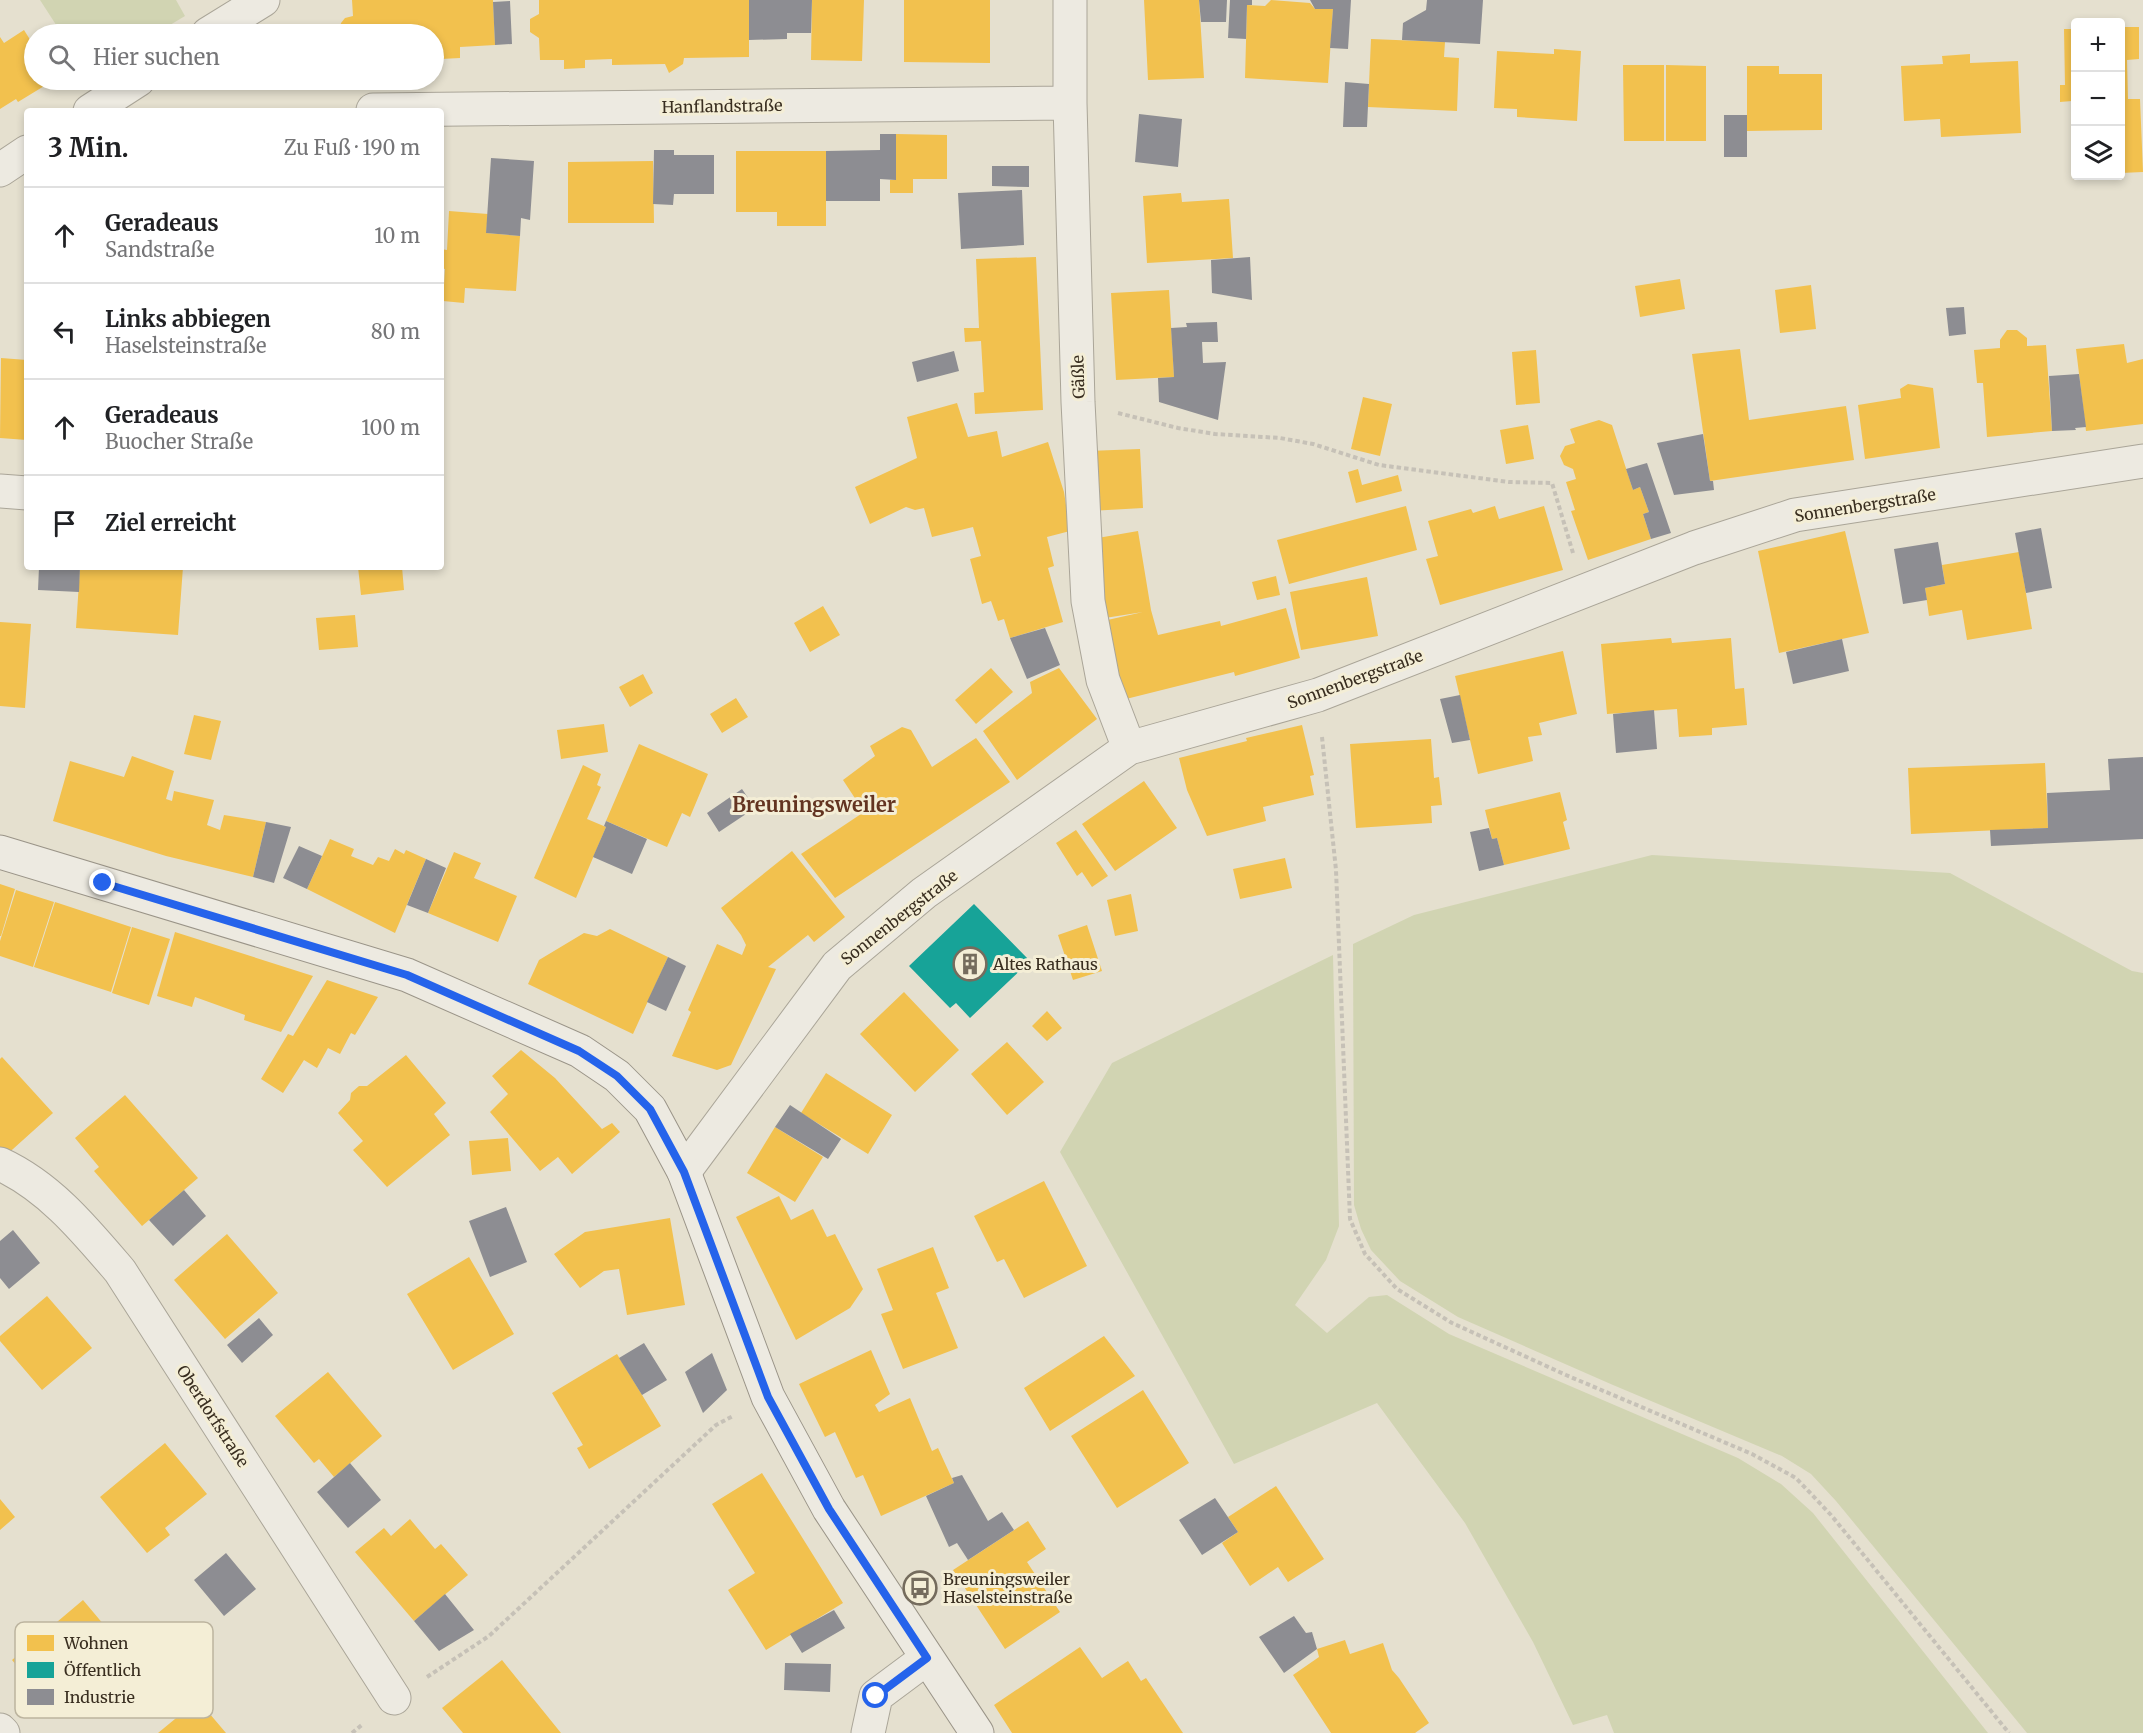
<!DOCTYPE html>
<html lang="de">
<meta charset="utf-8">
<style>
body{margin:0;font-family:Merriweather,serif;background:#f2f2f2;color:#202124}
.controls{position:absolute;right:18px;top:18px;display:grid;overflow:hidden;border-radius:6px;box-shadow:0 3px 9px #0003}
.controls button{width:54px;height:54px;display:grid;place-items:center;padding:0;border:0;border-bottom:2px solid #e0e0e0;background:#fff;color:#202124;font:30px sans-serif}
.stop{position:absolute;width:18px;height:18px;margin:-14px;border:4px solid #2563eb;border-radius:50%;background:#fff}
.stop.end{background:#2563eb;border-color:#fff;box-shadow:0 2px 6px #0008}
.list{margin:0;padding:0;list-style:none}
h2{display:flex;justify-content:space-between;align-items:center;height:78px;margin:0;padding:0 24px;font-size:26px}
h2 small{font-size:20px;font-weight:400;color:#757577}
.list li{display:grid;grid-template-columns:39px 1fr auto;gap:18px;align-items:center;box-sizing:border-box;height:96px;padding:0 24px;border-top:2px solid #e0e0e0}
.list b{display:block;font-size:22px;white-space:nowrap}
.list p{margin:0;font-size:20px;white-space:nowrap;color:#757577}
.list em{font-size:20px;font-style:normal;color:#757577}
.icon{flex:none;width:33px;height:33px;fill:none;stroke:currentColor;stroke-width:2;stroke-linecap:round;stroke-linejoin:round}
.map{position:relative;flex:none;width:2143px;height:1733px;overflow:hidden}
.search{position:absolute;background:#fff;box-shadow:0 3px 9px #0003;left:24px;top:24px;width:420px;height:66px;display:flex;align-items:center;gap:15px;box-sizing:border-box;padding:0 21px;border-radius:33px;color:#757577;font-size:22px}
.panel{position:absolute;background:#fff;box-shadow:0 3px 9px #0003;left:24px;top:108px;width:420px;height:462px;border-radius:6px}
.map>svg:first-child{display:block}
.green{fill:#d1d4b2}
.homes{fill:#f2c14e}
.public{fill:#17a398}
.industry{fill:#8d8d92}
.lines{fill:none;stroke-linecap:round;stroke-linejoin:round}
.street-casing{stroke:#aaa598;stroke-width:35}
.secondary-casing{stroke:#9a9488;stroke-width:35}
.path{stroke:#c6c1b7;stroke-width:4;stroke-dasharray:4.5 3;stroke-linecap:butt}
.street{stroke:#edeae1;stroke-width:33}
.secondary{stroke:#edeae1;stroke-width:33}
.route{stroke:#2563eb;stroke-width:8}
.labels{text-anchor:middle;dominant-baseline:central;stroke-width:6;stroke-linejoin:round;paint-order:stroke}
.street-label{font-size:16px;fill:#392e20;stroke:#f4eed6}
.poi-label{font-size:16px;fill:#392e20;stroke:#f4eed6;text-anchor:start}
.quarter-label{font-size:20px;font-weight:bold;fill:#633421;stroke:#f4eed6}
.key{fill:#f4eed6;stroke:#bcb49f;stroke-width:1.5}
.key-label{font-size:16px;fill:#392e20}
</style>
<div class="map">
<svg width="2143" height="1733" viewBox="0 0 2143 1733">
<rect width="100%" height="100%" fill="#e5e0cf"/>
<path class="green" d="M40 0H176L185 16 155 34H62Z
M1652 855 1950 873 2132 971 2143 973V1733H2027L1836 1501 1811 1474 1782 1456 1613 1385 1458 1317 1400 1281 1371 1250 1361 1229 1354 1205 1353 944 1414 915Z
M1333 955 1339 1226 1326 1260 1295 1305 1327 1333 1369 1297 1387 1295 1449 1334 1738 1458 1781 1484 1813 1513 1988 1733H1614L1607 1715 1573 1725 1533 1642 1465 1523 1377 1403 1234 1464 1060 1152 1112 1063Z"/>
<path class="homes" d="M352 0H493L495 45 460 47V58L441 59 440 43H434V34H341L339 31 341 23 345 18 353 16Z
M539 0H749V57L684 58 683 64 669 73 665 64 612 65V59L585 60V68L564 69V60H540L539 38 530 32V19L539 14Z
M812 0H864L862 61 811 60Z
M904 0H990V63L904 62Z
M1144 0H1199L1204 78 1148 80Z
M1271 0 1310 3 1315 9H1333L1328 83 1245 78 1247 5 1265 6Z
M2121 27H2139V59L2127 60 2128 99H2140L2143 172 2121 173Z
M2064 29H2076V144H2074L2072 101 2060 102V85H2065Z
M24 30 34 46V80H54L18 102 16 99 0 109V37L4 43Z
M1371 39 1445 42 1444 57 1459 58 1457 111 1368 107Z
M1554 49 1581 51 1577 121 1517 117V109L1494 108 1497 51 1554 54Z
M1970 54V63L2018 61 2021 133 1941 137 1940 119 1904 121 1901 66 1943 64 1942 56Z
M1623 65H1664V141H1624Z
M1666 65 1706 66V141H1666Z
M1747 66H1779V74H1822V130L1747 131Z
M896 134 947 135V179H913V193H890V180H896Z
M736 151H826V226H777V212H736Z
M653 161 654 223H568V162Z
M1181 193 1182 202 1229 199 1233 258 1147 263 1143 196Z
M449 211 488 214 486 233 520 236 516 291 465 288 464 303 443 301 445 269 441 268V249L447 250Z
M1036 257 1043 410 975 414 974 393 984 392 981 341 965 342 964 328H979L976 259Z
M1680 279 1685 309 1640 317 1635 286Z
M1811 285 1816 329 1780 333 1775 290Z
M1169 290 1174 377 1116 380 1111 293Z
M2007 330H2017L2027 338V346L2046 345 2052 431 1987 437 1983 383H1977L1974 350 2000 348V340Z
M2124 344 2127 363 2143 359V424L2086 431 2076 349Z
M1740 349 1749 420 1846 406 1854 460 1710 481 1692 354Z
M1536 350 1540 403 1516 405 1512 352Z
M1 358 27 360V440L0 438Z
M1908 384 1933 388 1940 448 1865 459 1858 405 1901 398 1900 389Z
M1363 397 1392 404 1380 456 1351 449Z
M957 403 968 437 997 431 1002 457 1048 442 1064 492 1070 531 1047 537 1054 566 1048 568 1063 622 1010 638 1004 619 998 621 991 601 982 604 970 559 981 556 973 527 932 537 924 508 915 510 906 507 870 524 855 487 917 458 907 417Z
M1599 420 1612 425 1633 490 1640 487 1649 512 1643 514 1651 539 1588 560 1571 511 1575 510 1566 482 1576 479 1573 469 1564 465 1560 456 1565 446 1575 443 1570 429Z
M1528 425 1534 459 1506 464 1500 430Z
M1140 449 1143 508 1090 511 1088 451Z
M1358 469 1362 485 1398 475 1402 491 1356 503 1348 472Z
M1406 506 1417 550 1289 584 1277 540Z
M1495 506 1499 519 1544 506 1563 570 1440 605 1426 559 1438 556 1428 521 1471 509 1473 513Z
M1138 531 1151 610 1158 635 1220 621 1221 626 1286 608 1300 658 1235 676 1234 672 1122 700 1103 621 1143 612 1105 618 1092 539Z
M1845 531 1869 633 1779 653 1758 551Z
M2019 552 2032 629 1967 640 1962 610 1929 616 1925 588 1945 584 1942 565Z
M80 567H183L178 635 76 628Z
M358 567H402L404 590 361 595Z
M1276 576 1280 595 1257 600 1252 582Z
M1367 577 1378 636 1301 650 1290 592Z
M823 606 840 635 810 652 794 623Z
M355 615 358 647 319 650 316 618Z
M0 622 31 624 25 708 0 706Z
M1671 638 1672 643 1731 638 1735 689 1744 688 1747 725 1712 728V735L1679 737 1677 709 1607 714 1601 644Z
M1563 651 1577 714 1539 723 1542 735 1528 737 1533 761 1478 774 1455 676Z
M991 668 1013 692 976 724 955 700Z
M1059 668 1097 719 1017 780 983 731 1032 693 1030 682Z
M643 674 653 693 630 707 619 687Z
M736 698 748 717 722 733 710 714Z
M194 715 221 721 211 760 184 754Z
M604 724 608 752 561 759 557 730Z
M1302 725 1314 775 1310 776 1314 795 1263 807 1266 821 1207 836 1187 790 1179 758 1247 741 1246 738Z
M902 727 911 730 932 767 976 738 1010 782 835 898 801 854 864 812 843 780 875 756 870 746Z
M1431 739 1434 778 1439 777 1442 805 1431 806 1432 823 1356 828 1350 744Z
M639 744 708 774 690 817 682 813 667 847 606 821Z
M132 756 174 771 166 799 172 801 174 791 214 800 207 825 220 830 224 815 266 822 253 877 166 856 53 821 70 761 124 777Z
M2045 763 2048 828 1911 834 1908 768Z
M583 765 601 774 597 785 601 787 587 819 606 827 576 898 534 878Z
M1144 781 1177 828 1115 871 1082 824Z
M1560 792 1567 820 1563 822 1570 849 1504 865 1497 838 1492 839 1485 810Z
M1076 830 1108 876 1092 887 1082 872 1077 876 1056 843Z
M330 839 354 849 351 856 373 865 378 857 389 861 395 849 404 854 406 850 426 859 395 933 307 889Z
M792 851 845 917 814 942 808 935 768 967 776 969 731 1065 717 1070 672 1056 691 1012 688 1010 717 944 742 955 746 945 741 935 721 908Z
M454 852 481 863 474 878 517 896 498 942 428 913Z
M1285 858 1292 888 1240 899 1233 869Z
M0 884 15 889 1 936H0Z
M16 890 54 902 33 967 0 956V941Z
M1131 894 1138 931 1115 936 1107 900Z
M55 902 131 927 111 992 34 967Z
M1087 925 1102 971 1073 980 1058 935Z
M132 927 170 939 149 1005 112 993Z
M610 929 668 957 633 1034 528 984 539 960 584 933 597 936Z
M175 932 313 976 281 1032 244 1020 245 1015 195 997 192 1007 157 996Z
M327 980 378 997 355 1035 351 1033 340 1054 328 1048 317 1068 304 1060 283 1093 261 1079 288 1034 293 1036Z
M904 992 959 1050 915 1092 860 1034Z
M1047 1011 1062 1028 1047 1041 1032 1026Z
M1007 1042 1044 1082 1007 1115 971 1074Z
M521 1050 555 1078 602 1129 612 1123 620 1132 572 1174 558 1157 540 1171 490 1112 508 1094 492 1076Z
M406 1055 446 1103 434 1114 450 1135 387 1187 353 1150 363 1141 338 1113 350 1100 351 1093 359 1086H367Z
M2 1057 53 1113 3 1158 0 1154V1059Z
M826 1073 892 1115 868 1154 801 1113Z
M125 1095 198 1178 142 1226 94 1171 99 1167 75 1138Z
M775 1127 823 1157 795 1202 747 1173Z
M508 1138 511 1171 472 1175 469 1141Z
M1044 1181 1087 1266 1024 1298 1004 1259 997 1262 974 1216Z
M779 1196 791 1220 813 1209 827 1237 835 1234 863 1289 850 1308 796 1340 736 1217Z
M670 1218 685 1305 627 1315 619 1269 604 1271 580 1288 554 1254 585 1232Z
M227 1234 278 1293 225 1339 174 1280Z
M933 1247 949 1288 936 1293 958 1348 903 1369 881 1314 893 1310 877 1269Z
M469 1257 514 1334 453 1370 407 1294Z
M47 1296 92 1348 42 1390 0 1341V1336Z
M1104 1336 1135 1376 1050 1431 1024 1388Z
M871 1350 890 1394 875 1405 879 1412 910 1398 932 1451 938 1448 954 1483 881 1516 863 1475 856 1478 835 1432 825 1437 799 1384Z
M617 1354 661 1426 589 1469 577 1448 583 1445 552 1393Z
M328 1372 382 1436 334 1477 319 1459 314 1463 275 1416Z
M1143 1390 1189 1463 1117 1508 1071 1436Z
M165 1443 207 1494 165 1528 170 1535 147 1553 100 1497Z
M762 1473 843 1603 766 1650 728 1590 755 1573 712 1504Z
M1276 1486 1324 1559 1288 1582 1278 1567 1250 1586 1222 1543 1238 1532 1228 1517Z
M0 1499 15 1517 0 1530Z
M410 1519 435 1549 441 1544 468 1575 414 1621 355 1552 384 1528 391 1536Z
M1028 1521 1046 1549 1027 1562 1060 1612 1005 1649 953 1570Z
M83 1600 131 1657 60 1717 12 1660Z
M1345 1640 1350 1654 1383 1643 1392 1670 1399 1678 1429 1723 1415 1733H1331L1293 1675 1319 1657 1317 1649Z
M1080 1647 1102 1678 1128 1661 1141 1681 1146 1678 1183 1733H1012L994 1705Z
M502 1660 561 1733H463L442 1708Z
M198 1700 226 1733H158Z"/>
<path class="public" d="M974 904 1030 961 970 1018 956 1003 950 1008 909 966Z"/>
<path class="industry" d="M749 0H812L811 33H787V39L749 40Z
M1199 0H1227L1226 22H1201Z
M1230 0H1252V5H1247L1246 39 1228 38Z
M1310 0H1351L1348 49 1330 48 1333 9H1315Z
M1427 0H1483L1480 44 1402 40 1403 23 1426 10Z
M510 1 512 44 495 45 493 2Z
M1345 82 1369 84 1367 127H1343Z
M1139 114 1182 119 1178 167 1135 162Z
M1724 115H1747V157H1724Z
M880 134H896V180L880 179V201H826V151L880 150Z
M654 150H674V155H714V194H674L673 205 653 204Z
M491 158 534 161 530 220 521 218 520 236 486 233Z
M992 166H1029V187L992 186Z
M1022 190 1024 245 961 249 958 193Z
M1250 257 1252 300 1212 293 1211 260Z
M1964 307 1966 334 1949 336 1946 308Z
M1217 322 1218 342H1202L1203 363 1226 362 1218 420 1159 402 1158 378 1174 377 1171 328 1187 327 1186 323Z
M954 351 959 371 917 382 912 362Z
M2079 374 2086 427 2075 428 2076 430 2052 431 2049 376Z
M1703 434 1710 481H1713L1714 490 1674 495 1657 443Z
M1647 463 1671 533 1651 539 1643 514 1649 512 1640 487 1633 490 1626 469Z
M2041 528 2052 588 2026 593 2015 533Z
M1938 542 1945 584 1925 588 1927 600 1903 604 1894 549Z
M39 567H80L79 592 38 590Z
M1045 628 1060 665 1027 679 1010 638Z
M1842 639 1849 671 1793 684 1786 652Z
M1460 695 1470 740 1452 743 1440 699Z
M1654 710 1657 749 1616 753 1613 714Z
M2143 757V839L1991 846 1990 830 2048 828 2047 793 2110 790 2108 759Z
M742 789 755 808 719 832 707 813Z
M606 821 647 839 632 874 593 857 606 827 604 826Z
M266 822 291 827 274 883 253 877Z
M1489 828 1492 839 1497 838 1504 865 1479 871 1470 832Z
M299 846 322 856 307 889 283 878Z
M426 859 446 868 428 913 407 905Z
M668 957 686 966 666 1011 647 1002Z
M790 1105 841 1139 828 1159 775 1127Z
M184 1190 206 1216 173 1246 149 1220Z
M506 1207 527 1262 490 1277 469 1221Z
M13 1230 40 1263 9 1289 0 1278V1241Z
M259 1318 273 1335 242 1363 227 1345Z
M644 1343 667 1380 642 1395 619 1358Z
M712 1353 727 1390 703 1413 685 1372Z
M350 1463 381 1500 348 1528 317 1492Z
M962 1475 988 1521 1002 1512 1014 1530 968 1560 957 1543 949 1547 926 1496 954 1483 952 1478Z
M1215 1498 1238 1532 1202 1555 1179 1520Z
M226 1553 256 1589 224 1616 194 1580Z
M445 1594 474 1630 439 1651 414 1621Z
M834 1610 845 1628 802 1653 790 1634Z
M1294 1616 1306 1633 1312 1632 1317 1649 1284 1673 1259 1637Z
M785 1663 831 1664 830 1692 784 1690Z"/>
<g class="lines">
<g class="street-casing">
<path id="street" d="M1070 0V103L1078 402 1088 601 1103 680 1129 748
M208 34 263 0
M373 110 1070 103
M90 111 138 80
M0 170 27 152
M0 491 27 493
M0 1164C50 1187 85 1230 120 1271L394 1698
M684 1172 837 966 924 893 1129 748 1318 695 1694 548 1795 515 2143 461
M0 1730 3 1733
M868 1733 876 1696 927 1658"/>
</g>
<g class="secondary-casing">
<path id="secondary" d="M0 852 407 975 580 1051 617 1076 650 1109 684 1172 768 1397 829 1509 977 1733"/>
</g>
<path class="path" d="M1118 413 1178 428 1215 434 1280 438 1313 444 1379 465 1509 482 1552 483 1573 553
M1322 737 1336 870 1350 1219 1365 1254 1397 1289 1452 1323 1566 1375 1752 1454 1796 1478 1831 1515 2009 1733
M427 1677 489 1636 716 1425 733 1416
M352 1733 363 1724"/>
<use href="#street" class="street"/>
<use href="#secondary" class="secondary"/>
</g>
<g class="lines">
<path class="route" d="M103 883 407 975 579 1051 617 1076 650 1109 684 1172 768 1397 829 1509 927 1658 876 1696"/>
</g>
<defs>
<g id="building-ring" transform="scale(1.725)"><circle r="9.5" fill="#f4eed6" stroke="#756c5d" stroke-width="1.5"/><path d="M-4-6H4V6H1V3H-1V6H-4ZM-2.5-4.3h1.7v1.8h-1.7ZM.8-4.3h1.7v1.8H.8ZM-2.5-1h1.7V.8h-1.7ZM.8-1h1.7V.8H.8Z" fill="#756c5d"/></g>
<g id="bus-ring" transform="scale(1.725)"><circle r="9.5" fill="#f4eed6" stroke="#756c5d" stroke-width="1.5"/><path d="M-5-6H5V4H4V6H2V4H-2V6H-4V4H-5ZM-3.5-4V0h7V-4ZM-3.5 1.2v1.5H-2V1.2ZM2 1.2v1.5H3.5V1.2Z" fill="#756c5d"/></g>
</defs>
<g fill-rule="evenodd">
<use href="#building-ring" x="970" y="964"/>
<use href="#bus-ring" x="920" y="1588"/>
</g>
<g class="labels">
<g class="street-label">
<text transform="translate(722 106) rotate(-1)">Hanflandstraße</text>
<text transform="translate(1078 377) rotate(-92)">Gäßle</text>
<text transform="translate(1865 505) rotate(-9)">Sonnenbergstraße</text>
<text transform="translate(1355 679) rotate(-20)">Sonnenbergstraße</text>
<text transform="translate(899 917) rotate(-38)">Sonnenbergstraße</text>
<text transform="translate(213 1416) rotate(57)">Oberdorfstraße</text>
</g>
<g class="poi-label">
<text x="993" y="964">Altes Rathaus</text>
<text x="943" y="1579">Breuningsweiler<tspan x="943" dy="18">Haselsteinstraße</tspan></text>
</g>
<g class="quarter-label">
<text x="814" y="804">Breuningsweiler</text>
</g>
</g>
<rect x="15" y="1622" width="198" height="96" rx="9" class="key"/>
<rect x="27" y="1635" width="27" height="16" fill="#f2c14e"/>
<rect x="27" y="1662" width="27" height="16" fill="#17a398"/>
<rect x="27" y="1689" width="27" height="16" fill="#8d8d92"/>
<g class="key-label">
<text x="64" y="1649">Wohnen</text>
<text x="64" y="1676">Öffentlich</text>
<text x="64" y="1703">Industrie</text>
</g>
</svg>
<div class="controls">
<button>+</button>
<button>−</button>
<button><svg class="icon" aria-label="layers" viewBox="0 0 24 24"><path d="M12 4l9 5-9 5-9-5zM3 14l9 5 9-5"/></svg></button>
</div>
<div class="stop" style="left:876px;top:1696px"></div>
<div class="stop end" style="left:103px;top:883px"></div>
<div class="search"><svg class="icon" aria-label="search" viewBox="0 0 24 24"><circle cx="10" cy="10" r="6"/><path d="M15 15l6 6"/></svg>Hier suchen</div>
<section class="panel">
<h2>3 Min.<small>Zu Fuß · 190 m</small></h2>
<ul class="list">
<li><svg class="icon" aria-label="ahead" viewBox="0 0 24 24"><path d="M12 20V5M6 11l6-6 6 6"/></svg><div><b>Geradeaus</b><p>Sandstraße</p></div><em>10 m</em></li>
<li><svg class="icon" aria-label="left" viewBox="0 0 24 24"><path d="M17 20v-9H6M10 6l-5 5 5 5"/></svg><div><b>Links abbiegen</b><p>Haselsteinstraße</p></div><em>80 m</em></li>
<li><svg class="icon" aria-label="ahead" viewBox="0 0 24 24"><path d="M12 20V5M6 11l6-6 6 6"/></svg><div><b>Geradeaus</b><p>Buocher Straße</p></div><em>100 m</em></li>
<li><svg class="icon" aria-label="arrive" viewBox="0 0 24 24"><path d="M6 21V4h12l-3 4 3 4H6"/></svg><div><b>Ziel erreicht</b></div></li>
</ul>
</section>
</div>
